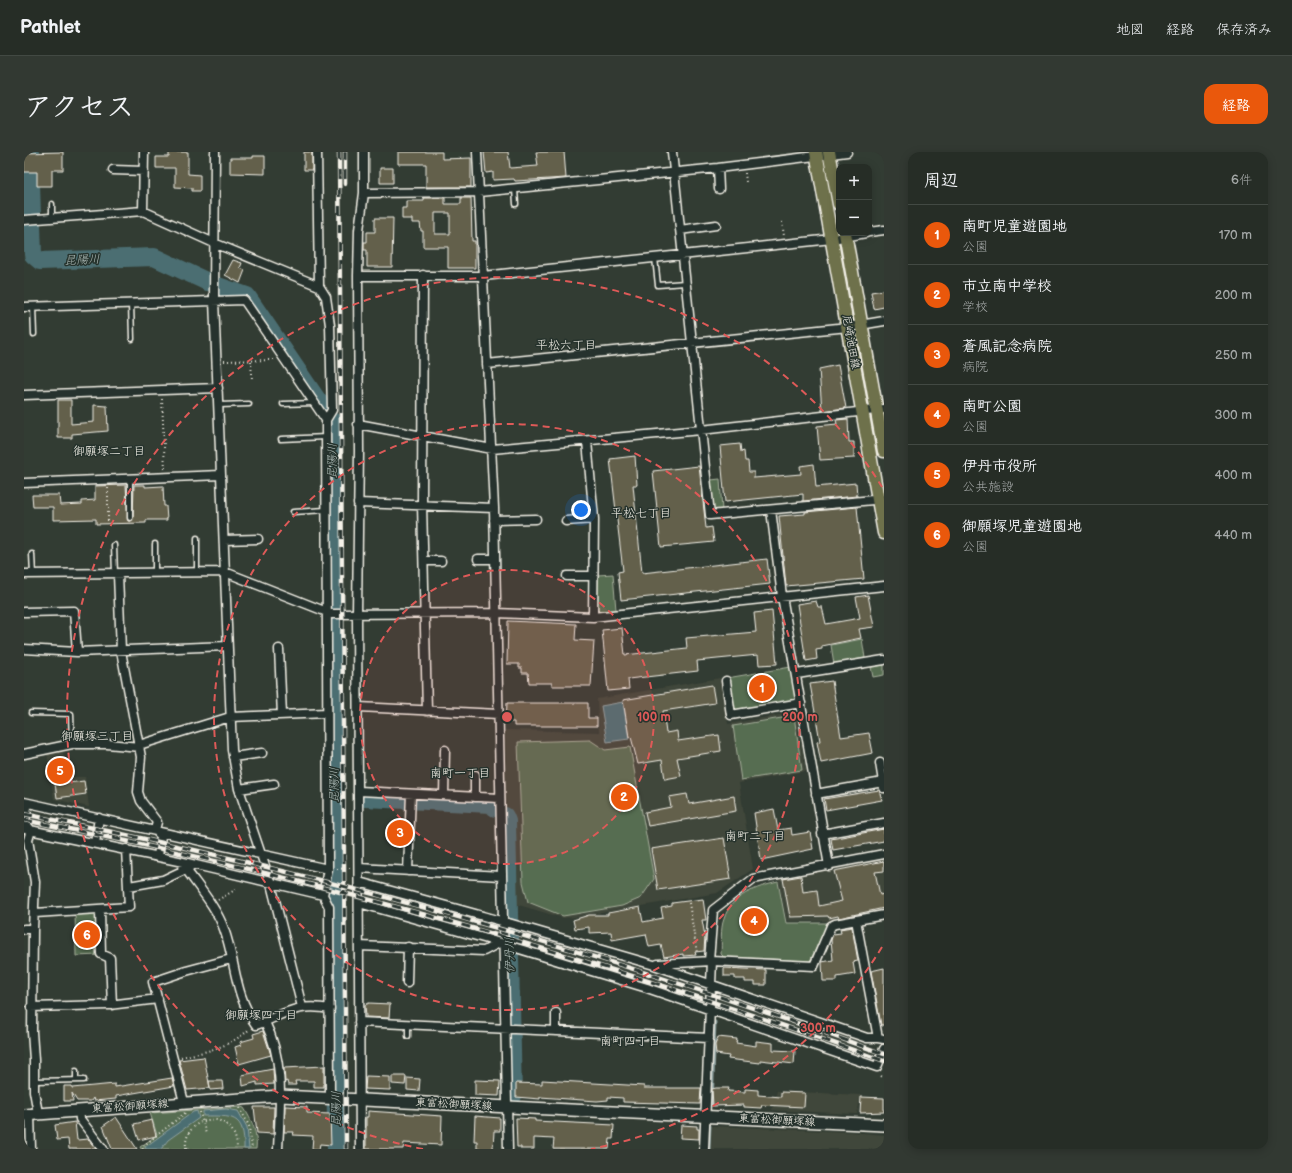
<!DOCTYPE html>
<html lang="ja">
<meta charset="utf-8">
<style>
body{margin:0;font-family:"Balsamiq Sans","Klee One",sans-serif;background:#323932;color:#f1f3f6}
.controls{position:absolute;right:12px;top:12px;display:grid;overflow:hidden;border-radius:8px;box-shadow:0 2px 10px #0003}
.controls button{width:36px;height:36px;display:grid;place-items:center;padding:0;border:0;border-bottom:1px solid #424943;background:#262d26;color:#f1f3f6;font:20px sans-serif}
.you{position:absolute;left:557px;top:358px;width:14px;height:14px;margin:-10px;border:3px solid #fff;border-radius:50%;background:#1a73e8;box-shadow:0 0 0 6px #1a73e833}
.badge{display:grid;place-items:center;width:26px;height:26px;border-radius:50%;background:#ea580c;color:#fff;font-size:13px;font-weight:700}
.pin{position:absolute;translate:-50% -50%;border:2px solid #fff;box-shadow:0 1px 4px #0006}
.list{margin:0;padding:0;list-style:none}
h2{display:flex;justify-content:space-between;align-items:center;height:52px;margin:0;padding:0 16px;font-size:17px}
h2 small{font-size:13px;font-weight:400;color:#a4a8a7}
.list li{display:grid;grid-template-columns:26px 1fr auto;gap:12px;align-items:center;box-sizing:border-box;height:60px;padding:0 16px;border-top:1px solid #424943}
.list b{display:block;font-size:15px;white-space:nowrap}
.list p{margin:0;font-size:13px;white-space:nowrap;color:#a4a8a7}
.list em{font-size:13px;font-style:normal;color:#a4a8a7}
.map{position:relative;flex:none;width:860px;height:997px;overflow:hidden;border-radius:12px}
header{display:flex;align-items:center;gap:24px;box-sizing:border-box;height:56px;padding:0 20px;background:#262d26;border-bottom:1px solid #424943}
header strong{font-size:19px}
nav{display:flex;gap:22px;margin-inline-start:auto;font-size:14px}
.intro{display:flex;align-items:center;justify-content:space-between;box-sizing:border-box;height:96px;padding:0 24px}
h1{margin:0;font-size:28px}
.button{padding:10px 18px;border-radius:12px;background:#ea580c;color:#fff;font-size:14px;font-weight:700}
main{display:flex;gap:24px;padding:0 24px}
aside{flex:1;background:#262d26;border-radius:12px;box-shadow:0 2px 10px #0003}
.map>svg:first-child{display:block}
.built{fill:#41473a}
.green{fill:#576d51;stroke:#a6af9c}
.water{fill:#4b6e72;stroke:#8fa2a1}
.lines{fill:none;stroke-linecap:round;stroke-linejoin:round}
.stream{stroke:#8fa2a1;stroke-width:3}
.river{stroke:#4b6e72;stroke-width:18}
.building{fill:#63604c;stroke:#f4f1e8;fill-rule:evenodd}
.service-casing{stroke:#f4f1e8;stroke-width:7}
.minor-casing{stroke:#f4f1e8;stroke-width:11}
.secondary-casing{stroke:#f4f1e8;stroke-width:14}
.primary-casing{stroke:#f4f1e8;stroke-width:15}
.path{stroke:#f4f1e8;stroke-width:2;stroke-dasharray:1 3;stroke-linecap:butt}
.service{stroke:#26332d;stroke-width:4}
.minor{stroke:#26332d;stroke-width:8}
.secondary{stroke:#26332d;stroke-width:11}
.primary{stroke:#6e714b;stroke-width:12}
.rail-casing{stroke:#f4f1e8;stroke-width:4.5}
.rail{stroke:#26332d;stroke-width:3;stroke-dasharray:9;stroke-linecap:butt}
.ring{fill:none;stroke:#de5a58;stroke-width:2;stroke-dasharray:7 5}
.labels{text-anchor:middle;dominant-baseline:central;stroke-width:3;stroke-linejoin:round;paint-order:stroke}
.street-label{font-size:11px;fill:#f4f1e8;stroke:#26332d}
.water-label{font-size:12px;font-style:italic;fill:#b0bdb9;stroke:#26332d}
.neighbourhood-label{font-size:12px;fill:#f4f1e8;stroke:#26332d}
.centre{fill:#de5a58;stroke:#26332d;stroke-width:2}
.ring-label{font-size:12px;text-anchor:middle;font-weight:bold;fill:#de5a58;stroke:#26332d;stroke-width:3;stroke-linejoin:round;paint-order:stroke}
</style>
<header>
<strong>Pathlet</strong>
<nav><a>地図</a><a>経路</a><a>保存済み</a></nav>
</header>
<div class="intro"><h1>アクセス</h1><a class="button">経路</a></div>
<main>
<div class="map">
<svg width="860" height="997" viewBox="0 0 860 997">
<rect width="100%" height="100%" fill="#323c33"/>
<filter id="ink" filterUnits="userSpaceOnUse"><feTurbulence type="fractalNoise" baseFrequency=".025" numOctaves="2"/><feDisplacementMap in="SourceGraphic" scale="8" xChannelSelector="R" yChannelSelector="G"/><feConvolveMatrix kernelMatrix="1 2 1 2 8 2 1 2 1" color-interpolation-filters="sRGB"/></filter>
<g filter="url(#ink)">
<path class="built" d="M696 526 704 572 772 560 782 619 715 631 729 717 693 741 554 765 539 766 488 751 487 669 482 659 481 578 575 580 573 547Z
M38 598 47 625H61L65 655 30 647 23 601Z
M860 704V759L805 769H763L754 726Z
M753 939 837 943 833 962 748 958Z
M688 974 827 980 860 983V997H686Z"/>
<path class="green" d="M696 327 698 359H691L689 358 687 328Z
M589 422 592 458 575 459 572 453 574 423Z
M838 487 841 506 810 512 807 493Z
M860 513V523L849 525 847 515Z
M767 515 773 547 772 549 710 559 703 526Z
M770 564 778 618 717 628 709 574Z
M566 588 581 598 606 595 630 727 617 746 598 754 539 764 504 750 499 730 494 590Z
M754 730 762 771H804L786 809 700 805 697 802C698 791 696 777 700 767 707 743 733 735 754 730Z
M72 760 75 803 52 804 51 761Z
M217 955 220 956C228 969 234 981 232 997H117L116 995 133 983 126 961Z"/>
<path class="water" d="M599 550 605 587 583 590 577 554Z
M202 957 214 959 223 975 225 997H220C221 962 208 964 179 964V959Z
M173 959 175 966 144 988 137 997H122L121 995 169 960Z"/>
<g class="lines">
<path class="stream" d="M688 953 691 870
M685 997 686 974"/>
<path class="river" d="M6 0 8 63
M8 72 9 103 16 109 130 105 184 130
M194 134 223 144 301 259
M308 269 312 997
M341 646 467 652 471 656
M481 664 483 669 489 944"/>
</g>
<path class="building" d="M39 0V18H28V34H13V20H0V1Z
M145 0H164V22L176 23V39H168V36L151 35V16H132V5H145Z
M280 0H288V18H280Z
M374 0H418V7L447 6V35H402V12H374Z
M460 0H484L486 16 514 14 512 0H540L542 26 491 29 490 27 469 28V20L462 21Z
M229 4H241V22L206 21V6H229Z
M356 16H369V31H356Z
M400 46H421V52H437V46H447L448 89H451V116H424V95H399V79H397L396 71H388V67H378V56H382V49H400ZM411 61H426V82H411Z
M351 66H369L368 115H343V98H340V90H343V80H351Z
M209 108 218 111 216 116 221 118 216 131 201 123Z
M860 138V155L850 157 847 140Z
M814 213 822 256 798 259 795 217Z
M34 248H47V272L70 270V253L83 254 84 279 48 282V286H34Z
M824 267 825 290H830V306L796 308 793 274 813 272 812 268Z
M716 292 717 300 720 299 721 309H724L725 320H730V326L777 322 776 314 790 312 792 335 832 331 833 344 779 349V342L701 350 696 294Z
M611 304 613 333H609L618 421 743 407 746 432 597 448 594 420 599 419 586 307Z
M675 314 682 376 688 375 690 390 637 395 629 319Z
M102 333 104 369H107L109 366 110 333H121V335L139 334 140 354H142L143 368H122V371L72 372V367L29 368V355H9L8 343H35L36 353 58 352V349L71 348V334Z
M833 355 840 427 762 434 755 364 781 362V360Z
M844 443 850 475 835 477 837 486 798 494V497L792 498 793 507 782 509 773 452 792 449 794 455H798L802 472 836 466 832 445Z
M748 459 753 512 735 513 734 503 673 509 674 519 604 527 605 537 584 539 578 478 598 476 601 503 663 496 662 486 732 480 730 461Z
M484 469 552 472 551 488 570 489 567 534H528V531H505L504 521H498V516H495V512H483Z
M808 529 817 585 845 581 849 601 797 611 793 590 796 589 786 532Z
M688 533 691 551 639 559 642 581 653 579 654 589 695 583 697 599 653 606 657 624 641 627 638 608 614 612 607 585H605L599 548Z
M483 551H564V566H573V574H490V570H482Z
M40 607 44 631 60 629 62 642 33 646 28 609Z
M855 638 858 648 802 658 800 647Z
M663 642 665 652 710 644 712 659 624 674 621 660 647 655 645 645Z
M750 657 754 678 767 676 768 683 786 680 789 697 737 708 730 661Z
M860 677V689L809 698 807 687Z
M700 686 707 727 634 738 627 697Z
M860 709V719L851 720 856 743 860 742V756L815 766 814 764 805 766 804 764 766 765 759 727 777 724 779 740 793 738 795 754 818 749 810 719Z
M679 747 682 768H678L681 784 680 799 671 800 672 803 659 804V802L640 805 637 793 625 795 622 782 588 788 587 780 565 781V775L551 777 549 768 565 763H584V761L616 755 619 770 639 766 637 756 648 754V751Z
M828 775 834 809 829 810 831 822 813 825V829H799L798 810 809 808 807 788 809 782 817 781 816 777Z
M700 816 742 818V833H731V830H721V827H711V824H700Z
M860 816V873H857L847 819Z
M345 851 366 852 365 866 342 865 341 853Z
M239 879 247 903 215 912 211 895 217 893 216 890 230 886 229 882Z
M694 885 713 887 712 891 732 894V889L749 891V898L771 899 770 912 736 908V911L704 907 705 904 692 902 691 893Z
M180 905 186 936 163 938 155 908Z
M300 914V935H290V929H271L272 933H264L263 929 261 930 260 916Z
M249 917 250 932 233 933V930L219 934 218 923Z
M342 924 366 925V938L341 937Z
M368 924H382L381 933 368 932Z
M148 926 150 934 92 944V947L70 949 69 946 67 949H53L48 941 49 949H40V934H48V936L91 932V935Z
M383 926 396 927 395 939 383 938Z
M451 928 476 929 475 944 451 943Z
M518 928 620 934V936H677L676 952 599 950V946L584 945V948L573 949 516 945V947L492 945V931L518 932Z
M185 929H198L199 937 186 938Z
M692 936H705L704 939 721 940V937L734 938V943L757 945V940L781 941 780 955 738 953 737 956 720 955V953L689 954 688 937Z
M837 945 860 946V960L836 961Z
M261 954 283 955V961L306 962 307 993 296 992 295 997H288L289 984 269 983 270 980H260Z
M230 955H250L249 982 233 981Z
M344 959 418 964 417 993 380 991 379 997H342V965H344Z
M451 964 476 966V979H470L469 997H453V989H450Z
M92 965 113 997H88L79 974Z
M492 966 511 967V969L590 973 589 987H586L585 997H529L530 987 510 986V997H497V995H493Z
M128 968 132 984 115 988 110 972Z
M51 970 53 988 64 987 72 997H45L44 987 33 988 31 973Z
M657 973 673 974V977H675V987L656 986Z"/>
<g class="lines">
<g class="service-casing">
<path id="service" d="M491 37 492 52
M28 52V66
M631 106 634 133 661 131
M107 151 108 187
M9 155 10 182
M259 252 290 251
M195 253 225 252
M257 287 302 285
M269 360 302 358
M106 366V327
M173 386V421
M90 393 91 422
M8 402 9 422
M131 421V392
M7 561 47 562 48 592
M384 884V872
M52 919V928
M10 929 60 928"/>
</g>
<g class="minor-casing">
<path id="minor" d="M191 0 190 148 208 598 215 637 247 732 278 855
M293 0 295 134 302 145 306 173 308 258 302 268 304 717 299 743 305 755 306 946
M453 0 470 356 484 997
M648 0 686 363 860 347
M694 16 695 37
M89 18 120 19
M340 41 455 40 694 16 823 0
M119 59 120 0
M0 68 119 59 190 91 295 134
M656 78 692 73
M845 80 860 78
M399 123 398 352 403 559
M334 124H459L808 87 842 81
M0 155 220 148 302 268
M463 212 824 175 860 169
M0 243 194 236
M334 272 468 297 677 278 860 257
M563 289 570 367 569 465
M0 331 197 323
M334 351 470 356
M747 358 758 444 805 714
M470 368 512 367
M542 369 570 367
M200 388 234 387
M454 407H471
M400 409H417
M0 422 201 420 308 462 472 461 569 465 860 434
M94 422 97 499 117 605 114 640 117 649 133 670 131 678 137 684 134 704
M543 424H569
M0 460 50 459 53 500
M0 497 53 500 203 494
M255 497 258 563
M773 522 860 508
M702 529 707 563 777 551
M335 555 474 562
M115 593 206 565 303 561
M0 602 48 592H83L116 595
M209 605 238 601
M856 611 860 636
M215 637 250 632
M335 639 475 646
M792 642 859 630
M420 643 421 598
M451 645V623
M0 650 304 717
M0 653 3 655 1 671 7 678 4 688 11 730 9 777 8 880 10 908V939L14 961
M1 677 159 710 299 743
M798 682 860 671
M71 691 75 666
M166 712 164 720C177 738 193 757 200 777 212 810 210 843 232 873 261 862 272 851 306 857
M335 716 477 724
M384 719 387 642
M335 730 488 772 630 813 843 886H854
M105 734 139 728 158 719 159 710
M335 751 463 787 623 836 853 915 860 897
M76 758 77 802 86 806 88 853
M11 761 105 755 102 697
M832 768 854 886 860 887
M0 777H9
M335 794 460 799 475 791
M685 809 689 758 729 727 860 702
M634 812 688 809 790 814 807 774 811 772 860 763
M383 831 384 795
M7 855 85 853 134 847
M241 870C261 910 256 953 254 997
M335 870 685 886
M532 879V861
M160 950 129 830 162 819 207 807
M55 958 56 967 79 997
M6 962 7 997
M336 997 333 462 335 299 334 124 335 78 340 41V0
M680 997 688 809"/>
</g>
<g class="secondary-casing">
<path id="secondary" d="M0 963 256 944 860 973"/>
</g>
<g class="primary-casing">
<path id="primary" d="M792 0 860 381
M805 0 815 52
M821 81 860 299"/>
</g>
<path class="path" d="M721 21 722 30
M758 70 760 84
M200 209 250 208
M227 209 228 228
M138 247 141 318
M84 336V369
M313 717 326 716
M194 748 214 736
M665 751 673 801
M157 905C185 899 203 896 226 877
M857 924 860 926
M216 956 225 974 228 997
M176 960 182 982
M119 997 118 995 161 961
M162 997C158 963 212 953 213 997"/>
<use href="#service" class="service"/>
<use href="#minor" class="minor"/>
<use href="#secondary" class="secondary"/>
<use href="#primary" class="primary"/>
<g class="rail-casing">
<path id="rail" d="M315 0 322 997
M321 0V32
M0 662C292 719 580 800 860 902
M0 668C293 725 579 808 860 909"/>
</g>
<use href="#rail" class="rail"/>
</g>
</g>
<circle cx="483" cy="565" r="147" fill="#de5a58" fill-opacity=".12"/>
<g class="ring">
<circle cx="483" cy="565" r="147"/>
<circle cx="483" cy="565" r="293"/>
<path d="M858 795A440 440 0 0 1 567 997M399 997A440 440 0 1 1 858 335"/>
</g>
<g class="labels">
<g class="street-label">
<text transform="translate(827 190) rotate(80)">尼崎池田線</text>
<text transform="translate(430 952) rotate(3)">東富松御願塚線</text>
<text transform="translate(106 954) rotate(-4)">東富松御願塚線</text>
<text transform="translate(753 968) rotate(3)">東富松御願塚線</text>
</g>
<g class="water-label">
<text transform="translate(58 108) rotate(-2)">昆陽川</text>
<text transform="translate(308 309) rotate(-90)">昆陽川</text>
<text transform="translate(310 633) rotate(-90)">昆陽川</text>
<text transform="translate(486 803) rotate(-91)">伊丹川</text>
<text transform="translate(312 957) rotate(-90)">昆陽川</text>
</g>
<g class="neighbourhood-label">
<text x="542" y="193">平松六丁目</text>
<text x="85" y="299">御願塚二丁目</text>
<text x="617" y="361">平松七丁目</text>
<text x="73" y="584">御願塚三丁目</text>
<text x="436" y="621">南町一丁目</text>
<text x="731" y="684">南町二丁目</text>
<text x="237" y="863">御願塚四丁目</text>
<text x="606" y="889">南町四丁目</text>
</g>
</g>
<circle cx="483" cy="565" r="6" class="centre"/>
<g class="ring-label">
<text x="630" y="569">100 m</text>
<text x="776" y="569">200 m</text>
<text x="794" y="880">300 m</text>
</g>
</svg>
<div class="controls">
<button>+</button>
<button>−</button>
</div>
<div class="you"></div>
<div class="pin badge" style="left:738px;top:536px">1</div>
<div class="pin badge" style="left:600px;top:645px">2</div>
<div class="pin badge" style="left:376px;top:681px">3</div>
<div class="pin badge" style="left:730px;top:769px">4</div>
<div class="pin badge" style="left:36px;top:619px">5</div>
<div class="pin badge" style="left:63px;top:783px">6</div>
</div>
<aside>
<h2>周辺<small>6件</small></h2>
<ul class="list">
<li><span class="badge">1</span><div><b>南町児童遊園地</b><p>公園</p></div><em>170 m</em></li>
<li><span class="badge">2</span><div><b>市立南中学校</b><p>学校</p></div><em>200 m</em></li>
<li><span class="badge">3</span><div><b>蒼風記念病院</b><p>病院</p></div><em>250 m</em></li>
<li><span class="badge">4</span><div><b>南町公園</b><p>公園</p></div><em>300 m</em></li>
<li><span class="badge">5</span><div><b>伊丹市役所</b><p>公共施設</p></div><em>400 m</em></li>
<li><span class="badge">6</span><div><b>御願塚児童遊園地</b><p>公園</p></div><em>440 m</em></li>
</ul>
</aside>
</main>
